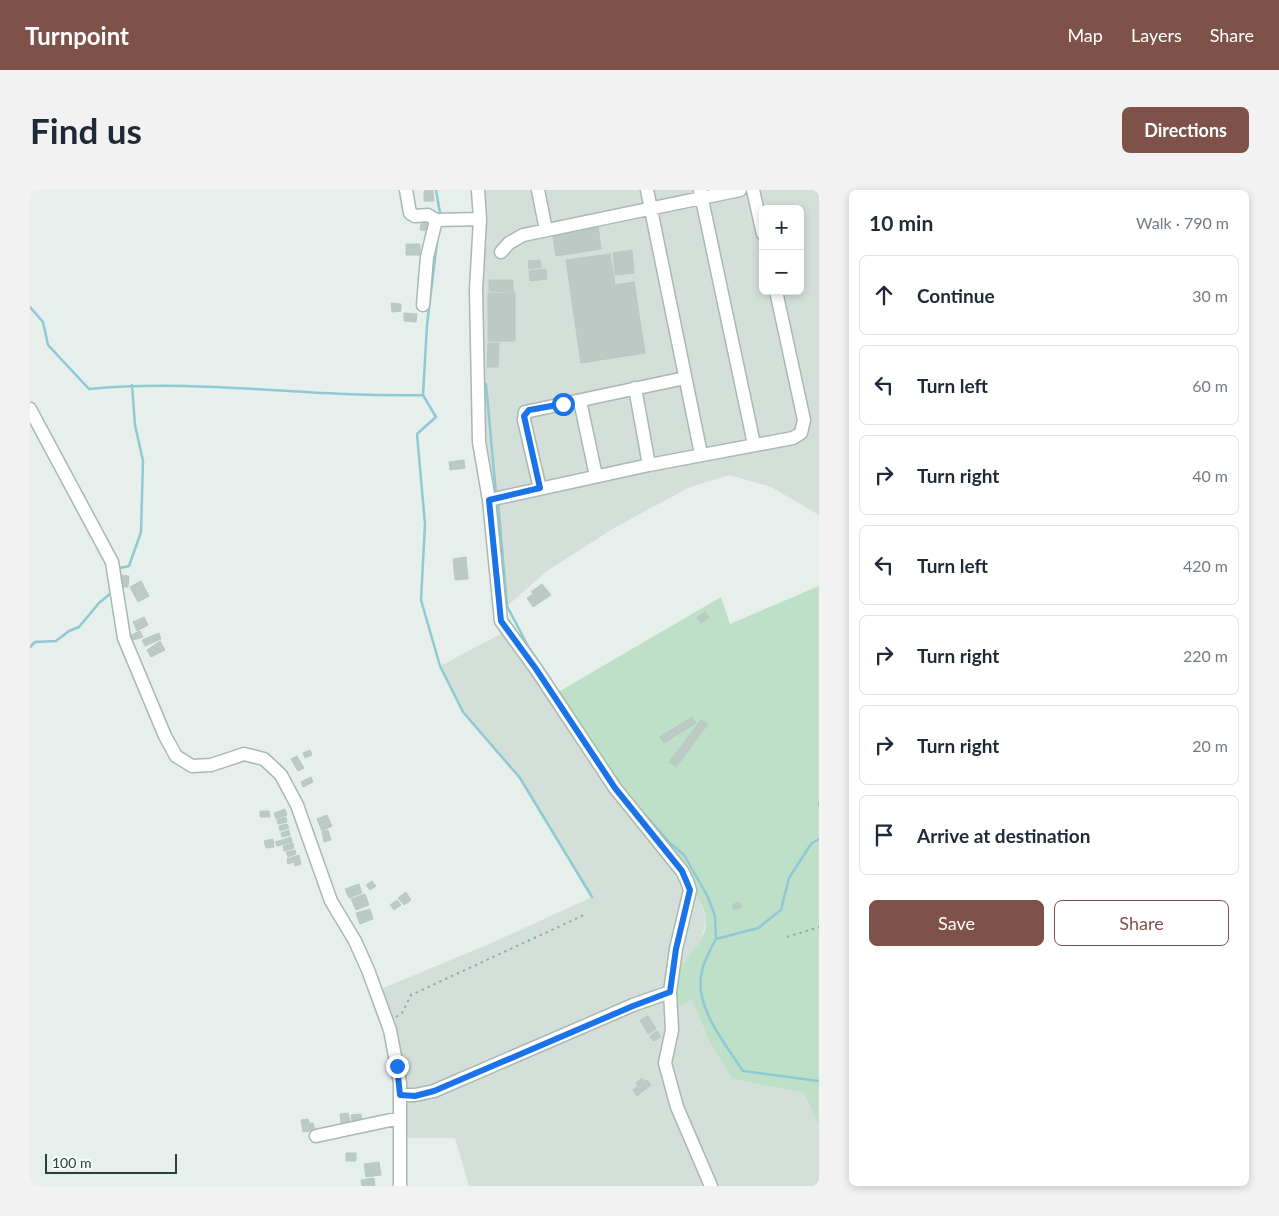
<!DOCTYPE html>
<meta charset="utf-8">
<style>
body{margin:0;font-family:Lato,sans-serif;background:#f2f2f3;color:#1f2937}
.controls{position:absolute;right:15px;top:15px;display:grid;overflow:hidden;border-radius:8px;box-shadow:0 2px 8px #0003}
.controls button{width:45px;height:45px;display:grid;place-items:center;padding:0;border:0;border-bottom:1px solid #e0e1e3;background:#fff;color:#1f2937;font:25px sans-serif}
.scale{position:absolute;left:15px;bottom:12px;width:132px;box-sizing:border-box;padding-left:5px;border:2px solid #24423a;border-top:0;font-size:14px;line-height:18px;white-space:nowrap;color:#24423a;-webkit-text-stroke:4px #f7fbf9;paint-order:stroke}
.stop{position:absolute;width:15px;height:15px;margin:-11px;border:4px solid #1a73e8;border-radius:50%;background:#fff}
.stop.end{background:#1a73e8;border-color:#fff;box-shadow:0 1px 5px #0008}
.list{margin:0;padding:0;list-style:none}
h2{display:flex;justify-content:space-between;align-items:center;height:65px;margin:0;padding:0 20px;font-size:21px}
h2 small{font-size:16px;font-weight:400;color:#747a83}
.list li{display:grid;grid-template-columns:32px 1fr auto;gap:15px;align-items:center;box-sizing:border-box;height:80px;margin:0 10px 10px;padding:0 10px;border:1px solid #e0e1e3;border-radius:8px}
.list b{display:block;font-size:19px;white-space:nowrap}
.list em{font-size:16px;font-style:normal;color:#747a83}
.actions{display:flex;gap:10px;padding:15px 20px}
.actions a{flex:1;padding:11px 0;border:1px solid #7f5249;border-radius:8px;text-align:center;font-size:18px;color:#7f5249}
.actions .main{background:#7f5249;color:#fff}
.icon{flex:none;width:28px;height:28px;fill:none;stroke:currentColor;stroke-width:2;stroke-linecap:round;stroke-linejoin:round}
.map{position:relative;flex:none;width:789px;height:996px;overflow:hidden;border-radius:8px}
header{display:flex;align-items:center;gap:30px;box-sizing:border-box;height:70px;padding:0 25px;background:#7f5249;color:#fff}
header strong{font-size:24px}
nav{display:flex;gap:28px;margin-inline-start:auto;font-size:18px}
.intro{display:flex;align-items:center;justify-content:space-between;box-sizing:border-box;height:120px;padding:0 30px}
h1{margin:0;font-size:35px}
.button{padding:12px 22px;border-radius:8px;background:#7f5249;color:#fff;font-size:18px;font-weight:700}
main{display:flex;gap:30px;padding:0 30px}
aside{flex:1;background:#fff;border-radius:8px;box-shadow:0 2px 8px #0003}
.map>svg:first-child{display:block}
.built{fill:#d4dfda;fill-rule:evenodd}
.green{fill:#bfe0c8}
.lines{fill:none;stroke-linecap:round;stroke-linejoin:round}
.stream{stroke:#8ec9d4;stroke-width:2.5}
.building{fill:#bbcac4;stroke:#b8c9c2}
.minor-casing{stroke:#a8b8b2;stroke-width:15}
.path{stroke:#86b3a5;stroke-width:2;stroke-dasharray:2.5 4;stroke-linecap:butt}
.minor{stroke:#fff;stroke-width:12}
.route{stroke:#1a73e8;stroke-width:6}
</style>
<header>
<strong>Turnpoint</strong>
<nav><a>Map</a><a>Layers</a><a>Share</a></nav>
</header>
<div class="intro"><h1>Find us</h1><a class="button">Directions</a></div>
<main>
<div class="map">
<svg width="789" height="996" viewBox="0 0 789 996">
<rect width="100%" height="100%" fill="#e6efeb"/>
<path class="built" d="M448 0H789V325L741 297 700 285 660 297 584 338 517 381 477 416 470 418 449 252ZM733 19H770V101H733Z
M478 440 649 675 668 707 676 729 671 752 648 782 639 822 662 810 679 851 702 889 774 903 789 936V996H439L425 948H370V893L346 801 457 755 562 707 490 588 433 522 410 476Z"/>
<path class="green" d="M789 396V936L774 903 702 889 679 851 662 810 638 822C642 810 643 793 648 782 658 763 677 753 676 729 676 700 548 539 523 505L691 407 700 434Z"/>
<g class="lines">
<path class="stream" d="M406 0 410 23
M407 52 397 135 393 205 406 227 387 244 395 334 391 410 410 476 433 522 490 588 562 707
M0 117 13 132 18 155 59 199C171 188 281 208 393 205
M456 194 466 304
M468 312 477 416 499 458 560 550
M89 382 90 378 99 376 111 342 113 271 105 235 102 195
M0 457 5 452 26 451 39 441 49 437 69 413 81 403
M789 612V615
M608 617 640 653 654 665 678 707 685 726 686 749
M789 649 781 654 759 688 751 720 728 738 686 749C681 759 674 770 672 781 663 816 695 853 713 881L789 891"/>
</g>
<path class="building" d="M403 0 404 11H394V1Z
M392 28 400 29 398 41 390 40Z
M568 35 571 59 526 66 522 42Z
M376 54H390V65H376Z
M602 60 604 83 585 85 583 63Z
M580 64 585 95 604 92 615 163 551 173 536 70Z
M510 70 511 77 499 79 498 71Z
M516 79 517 89 500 91 499 81Z
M459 90H483V102L459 101Z
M458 103H485V151H458Z
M361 113 371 114V121L362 122Z
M374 123 387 124 386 132 374 131Z
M458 153H469L468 177H457Z
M434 270 435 278 420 280 419 272Z
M436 367 438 389 425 390 423 369Z
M92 385 99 386 98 397H91Z
M111 391 119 406 108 412 100 397Z
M512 394 521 405 503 417 497 408 503 404 501 402Z
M675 422 679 427 671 433 667 428Z
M114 427 118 435 107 441 103 432Z
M110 441 113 447 103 450 101 445Z
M129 443 131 449 115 456 112 450Z
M130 451 135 460 121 467 117 460Z
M662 527 666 533 634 553 630 547Z
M671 530 678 534 646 577 639 572Z
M280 560 282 565 275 568 273 563Z
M267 566 274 578 268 581 261 569Z
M281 587 283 592 273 597 271 592Z
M255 619 257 625 246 629 244 623Z
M230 621H239L240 627H230Z
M297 625 302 636 292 641 287 629Z
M256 627 257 632 248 634 247 630Z
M257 634 259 638 250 641 249 636Z
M259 640 260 645 252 647 251 643Z
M298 640 301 650 294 652 292 642Z
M261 647 262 652 247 656 245 652Z
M243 649 244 657 236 658 234 651Z
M263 653 264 658 254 661 253 656Z
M265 660 266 664 258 667 256 662Z
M269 665 271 674 265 676 264 672 258 674 257 669Z
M342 691 346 696 340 700 336 695Z
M329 694 332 703 319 708 315 699Z
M376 702 381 710 374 715 368 708Z
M335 704 339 715 326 720 321 709Z
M367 710 371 715 364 720 360 715Z
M709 712 712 717 704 720 702 715Z
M340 719 343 729 330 734 326 723Z
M618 826 626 839 618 844 610 830Z
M627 841 631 847 623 851 620 846Z
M612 888 614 892 617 890 621 895 607 906 603 900 608 896 606 893Z
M318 923 320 932 311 934 310 924Z
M331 924 332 931 322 933 321 925Z
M278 929 279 933H283L285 940 273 942 271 930Z
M316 963H326V971H316Z
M349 972 351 985 336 987 334 974Z
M344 988 345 996H332L331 990Z"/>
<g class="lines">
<g class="minor-casing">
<path id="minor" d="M376 0 380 23 385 26 398 25 406 30 450 29
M508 0 516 40
M617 0 671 264
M670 0 724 254
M723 0 733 44
M471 62 479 53 493 45 710 0
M393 115 397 67 406 30
M605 198 619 275
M550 211 566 286
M0 219 82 372 94 448 135 546 146 566 162 576 181 575 214 564 234 569 251 585 267 615 301 711 325 751 338 780 360 840 370 893V996
M510 299 494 230 495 222 655 188
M459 310 619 275 763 248 771 243 774 230 746 101
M640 802 642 840 635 873 647 917 681 996
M370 905H385L404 901 603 815 640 802 646 759 660 700 657 691 652 681 585 598 506 479 471 431 459 310 449 252 446 100 450 29 448 0
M286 946 370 928"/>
</g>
<path class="path" d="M757 747 789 737
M366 827 372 823 381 805 554 725"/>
<use href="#minor" class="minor"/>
</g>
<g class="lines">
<path class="route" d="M367 876 370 905 385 906 404 901 603 816 640 802 646 759 660 700 652 681 585 598 506 479 471 431 459 310 510 298 494 226 499 220 533 214"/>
</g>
</svg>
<div class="controls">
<button>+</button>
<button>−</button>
</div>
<div class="scale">100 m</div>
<div class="stop" style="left:533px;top:214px"></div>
<div class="stop end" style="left:367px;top:876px"></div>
</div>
<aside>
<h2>10 min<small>Walk · 790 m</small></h2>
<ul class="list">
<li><svg class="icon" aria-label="ahead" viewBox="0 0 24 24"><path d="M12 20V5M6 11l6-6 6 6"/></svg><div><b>Continue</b></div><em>30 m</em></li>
<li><svg class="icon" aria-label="left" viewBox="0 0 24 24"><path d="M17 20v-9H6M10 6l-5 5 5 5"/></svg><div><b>Turn left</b></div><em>60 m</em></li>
<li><svg class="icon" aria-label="right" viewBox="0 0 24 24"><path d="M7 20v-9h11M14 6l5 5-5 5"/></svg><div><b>Turn right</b></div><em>40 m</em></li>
<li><svg class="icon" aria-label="left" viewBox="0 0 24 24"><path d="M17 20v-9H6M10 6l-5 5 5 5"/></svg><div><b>Turn left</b></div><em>420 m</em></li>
<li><svg class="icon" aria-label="right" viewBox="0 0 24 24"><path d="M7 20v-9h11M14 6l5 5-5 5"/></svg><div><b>Turn right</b></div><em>220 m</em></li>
<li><svg class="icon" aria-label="right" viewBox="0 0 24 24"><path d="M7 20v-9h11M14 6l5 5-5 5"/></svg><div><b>Turn right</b></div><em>20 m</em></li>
<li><svg class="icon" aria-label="arrive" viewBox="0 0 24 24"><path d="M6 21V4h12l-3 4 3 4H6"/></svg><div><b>Arrive at destination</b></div></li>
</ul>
<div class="actions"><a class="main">Save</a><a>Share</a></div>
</aside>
</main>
